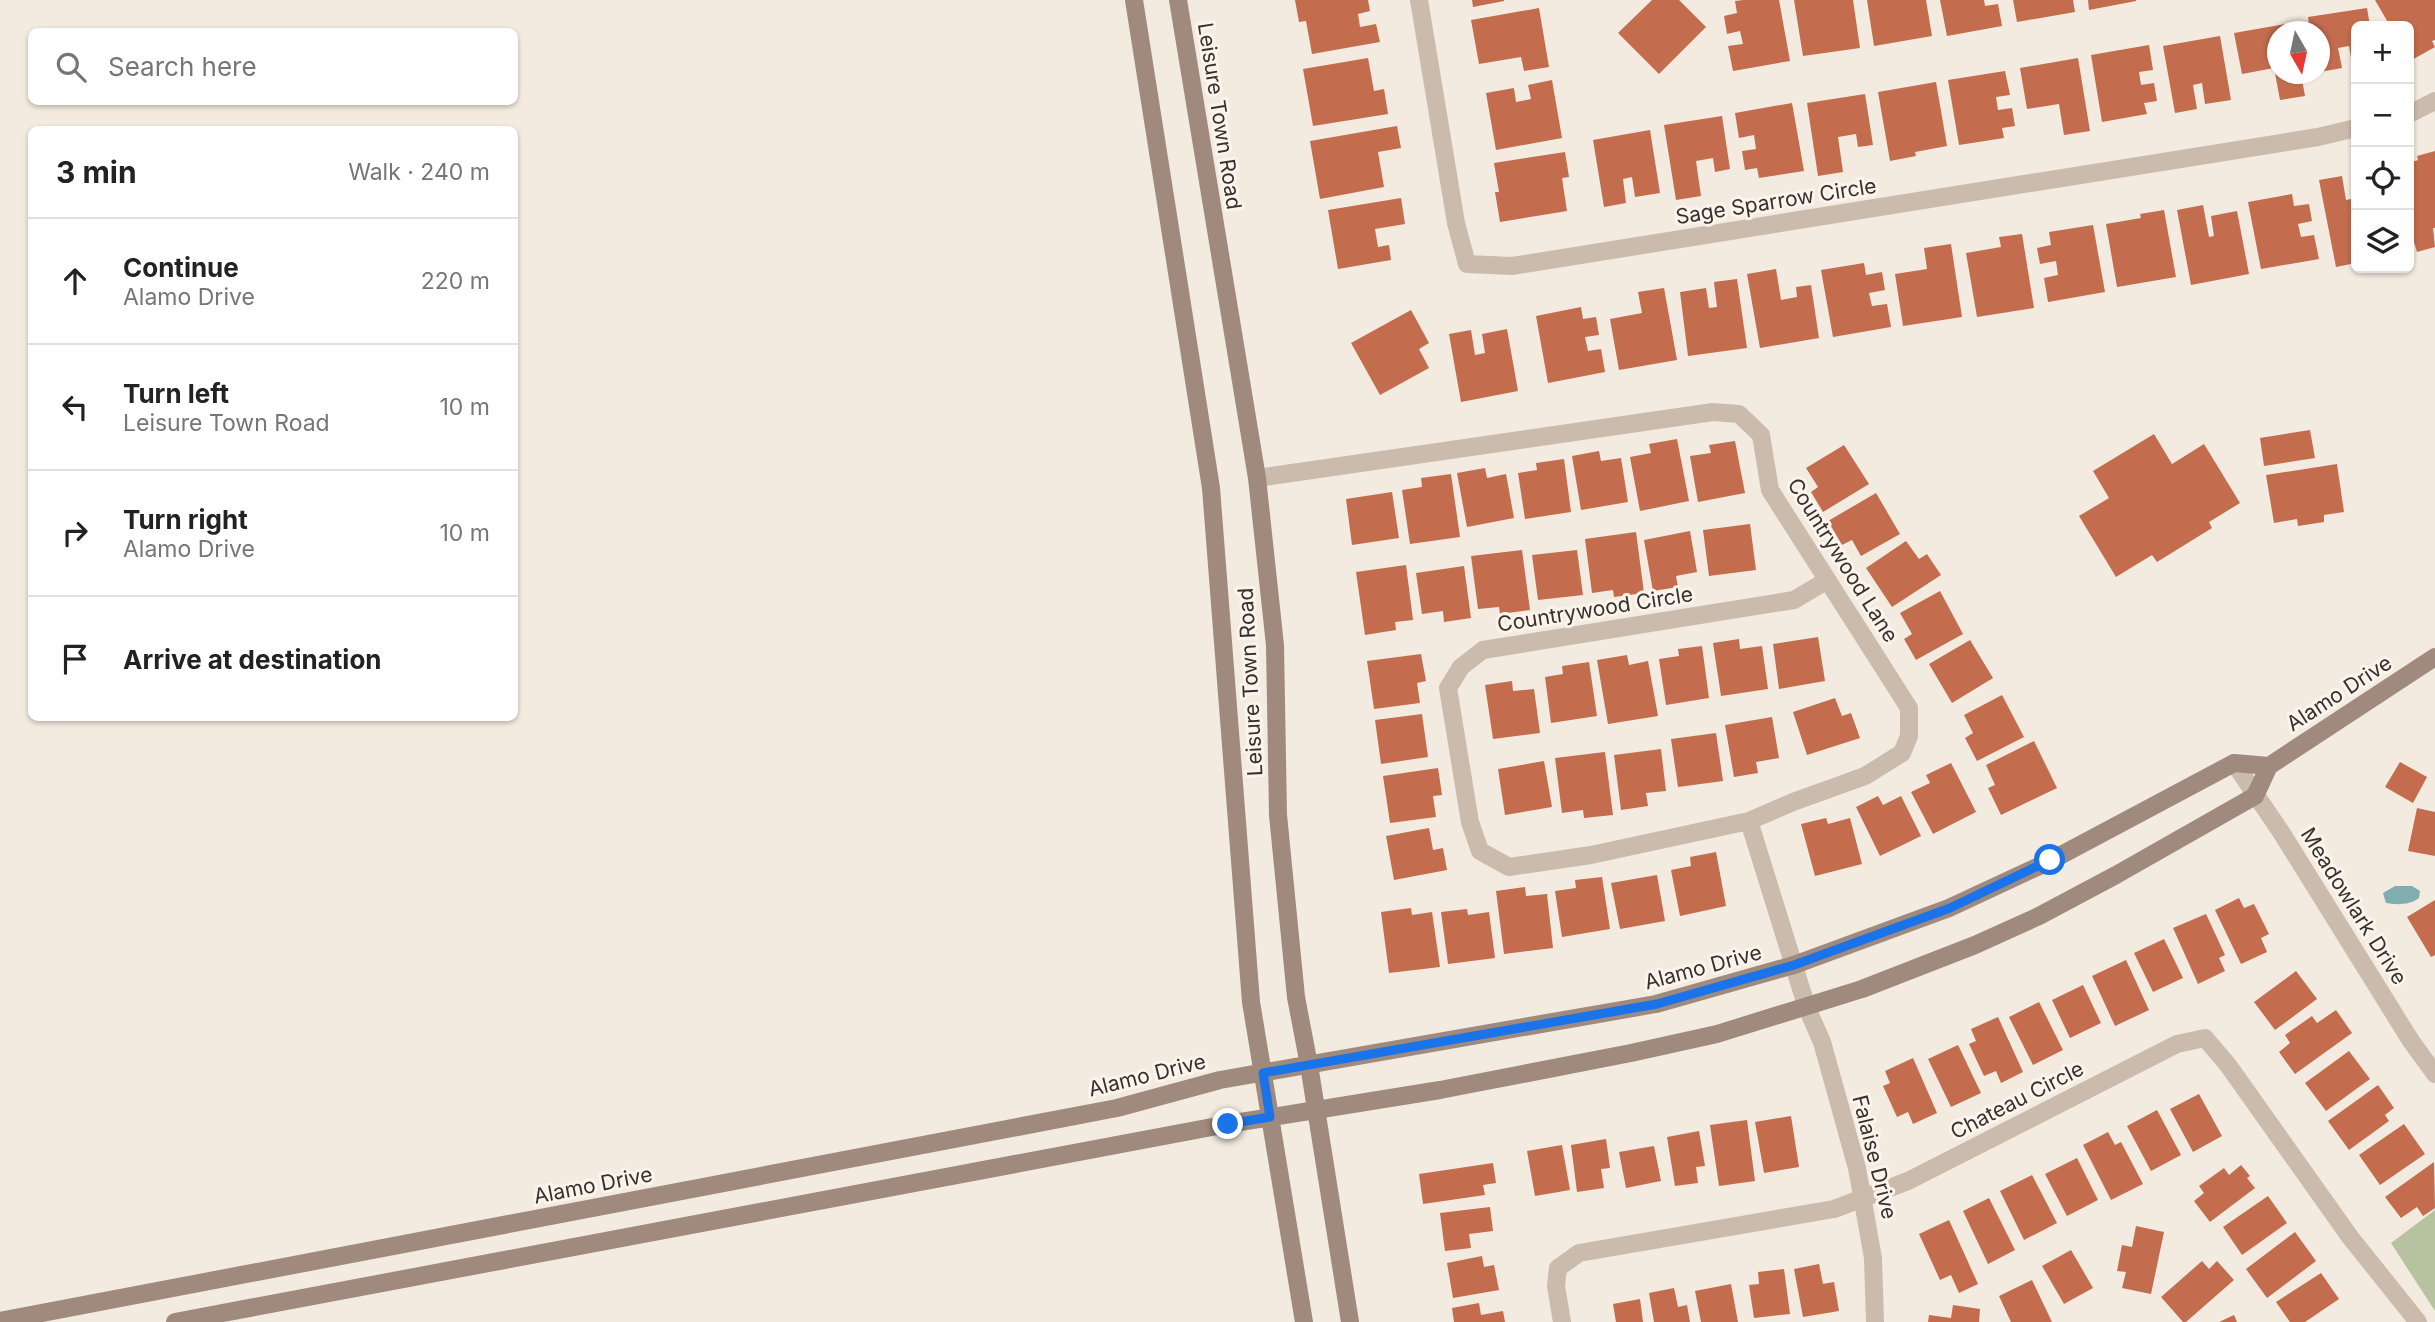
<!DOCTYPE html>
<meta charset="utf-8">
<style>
body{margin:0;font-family:Inter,sans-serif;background:#f6f6f6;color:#222}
.controls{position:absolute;right:21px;top:21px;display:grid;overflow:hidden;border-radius:10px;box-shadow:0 2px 5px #0004}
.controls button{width:63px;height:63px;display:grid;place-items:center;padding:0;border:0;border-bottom:2px solid #e0e0e0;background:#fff;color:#222;font:35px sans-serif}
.compass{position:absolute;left:2267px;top:21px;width:63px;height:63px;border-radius:50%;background:#fff;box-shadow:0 2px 5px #0004;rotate:171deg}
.stop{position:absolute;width:21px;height:21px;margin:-16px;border:5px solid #1a73e8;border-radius:50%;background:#fff}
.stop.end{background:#1a73e8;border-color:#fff;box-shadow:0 2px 7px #0008}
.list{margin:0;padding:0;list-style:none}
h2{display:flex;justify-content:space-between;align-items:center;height:91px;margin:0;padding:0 28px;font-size:30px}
h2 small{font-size:23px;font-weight:400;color:#767676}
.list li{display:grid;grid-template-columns:46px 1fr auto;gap:21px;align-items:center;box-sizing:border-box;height:126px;padding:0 28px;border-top:2px solid #e0e0e0}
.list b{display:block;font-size:26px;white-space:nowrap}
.list p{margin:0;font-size:23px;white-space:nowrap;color:#767676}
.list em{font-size:23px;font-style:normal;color:#767676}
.icon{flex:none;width:38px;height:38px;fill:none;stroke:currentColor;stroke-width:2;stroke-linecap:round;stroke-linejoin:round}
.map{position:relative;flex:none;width:2435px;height:1322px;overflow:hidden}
.search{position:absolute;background:#fff;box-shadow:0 2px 5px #0004;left:28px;top:28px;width:490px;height:77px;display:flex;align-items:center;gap:18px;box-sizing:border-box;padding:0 24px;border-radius:10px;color:#767676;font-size:26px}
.panel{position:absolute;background:#fff;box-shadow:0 2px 5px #0004;left:28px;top:126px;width:490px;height:595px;border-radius:10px}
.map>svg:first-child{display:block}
.green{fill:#b6c2a0}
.water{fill:#80adaf}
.building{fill:#c36c4e}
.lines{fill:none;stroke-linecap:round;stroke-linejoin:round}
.street{stroke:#cbbbac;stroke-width:18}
.secondary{stroke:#9f8a7d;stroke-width:18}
.route{stroke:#1a73e8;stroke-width:9}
.labels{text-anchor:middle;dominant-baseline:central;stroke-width:6;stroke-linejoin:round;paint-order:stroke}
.street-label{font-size:21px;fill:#39302b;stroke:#faf4ed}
</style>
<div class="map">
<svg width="2435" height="1322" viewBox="0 0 2435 1322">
<rect width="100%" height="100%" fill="#f3eae0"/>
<path class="green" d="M2435 1210V1311L2391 1243Z"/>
<path class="water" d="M2395 886H2412L2420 891 2419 898C2410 905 2397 905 2386 903L2383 893Z"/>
<path class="building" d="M1295 0H1368L1370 11 1358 14 1360 27 1376 24 1380 42 1312 54 1306 21 1299 22Z
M1472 0H1504V1L1473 7Z
M1652 0H1679L1706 27 1659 74 1618 33Z
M1744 0H1779L1790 61 1733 71 1728 46 1743 44 1740 31 1727 34 1724 16 1737 13 1735 1Z
M1794 0H1853L1860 48 1803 56Z
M1867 0H1926L1932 36 1874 46Z
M1940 0H1984L1985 6 1998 4 2002 26 1947 36Z
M2013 0H2073L2075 12 2017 22Z
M2088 0H2136V1L2089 10Z
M2375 0H2435V40L2432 41 2435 47 2410 61 2409 26H2390Z
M1539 8 1549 67 1524 71 1521 57 1479 64 1471 20Z
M2367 8 2370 26H2356V69L2353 70 2349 46 2338 48 2342 68 2320 72V32H2310L2308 17Z
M2291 23 2293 32H2278V74H2301L2305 96 2280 100 2274 68 2242 74 2234 33Z
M2220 36 2231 100 2205 104 2202 83 2193 85 2197 109 2175 113 2163 46Z
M2149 45 2153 70 2139 72 2141 85 2154 83 2157 101 2144 103 2147 114 2102 122 2091 55Z
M1368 58 1374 91 1384 89 1388 114 1313 126 1303 69Z
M2078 58 2090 131 2064 135 2059 104 2027 109 2020 68Z
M2005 71 2010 95 1996 97 1998 110 2012 108 2015 126 2002 128 2004 138 1959 145 1948 80Z
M1552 80 1562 138 1496 150 1486 93 1514 88 1516 102 1531 99 1528 85Z
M1936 82 1947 146 1915 152 1916 156 1890 161 1878 92Z
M1865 94 1873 145 1858 147 1856 134 1838 137 1843 172 1818 176 1807 103Z
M1792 103 1804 171 1759 178 1757 168 1745 170 1742 151 1756 149 1754 135 1739 138 1735 113Z
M1722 116 1730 169 1715 172 1713 158 1696 161 1701 196 1676 200 1664 125Z
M1397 126 1401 148 1378 152 1384 187 1320 199 1310 141Z
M1650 130 1660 193 1635 197 1632 177 1623 179 1626 203 1604 207 1593 140Z
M2435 151V228H2433L2435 247 2417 252 2409 225V163L2418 160 2417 156Z
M1565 152 1569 177 1562 178 1567 211 1500 222 1495 192H1499L1494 163Z
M2342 176 2346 200 2356 198V263L2336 267 2319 180Z
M2292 194 2294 206 2309 204 2312 221 2298 224 2301 237 2314 235 2319 259 2261 269 2248 202Z
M1401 198 1405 224 1375 229 1378 247 1389 245 1391 260 1338 269 1328 210Z
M2203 205 2209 237 2214 236 2211 216 2237 211 2249 274 2191 285 2177 210Z
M2164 210 2176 277 2117 287 2106 224 2141 218 2140 214Z
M2093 225 2105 292 2048 302 2044 278 2058 275 2056 261 2040 264 2037 248 2051 245 2049 232Z
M2022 234 2034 308 1977 317 1966 253 2001 247 1999 237Z
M1951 244 1962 317 1903 326 1895 274 1927 269 1924 248Z
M1864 263 1866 275 1882 272 1885 290 1869 293 1872 306 1887 304 1891 327 1833 337 1821 270Z
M1776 269 1781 300 1797 297 1796 287 1811 285 1819 338 1760 348 1747 274Z
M1737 279 1747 348 1688 356 1680 292 1706 288 1709 308 1717 307 1714 282Z
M1664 288 1677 360 1619 370 1610 319 1642 313 1638 292Z
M1581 307 1583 319 1596 317 1599 335 1585 337 1588 351 1601 349 1605 372 1548 383 1536 316Z
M1411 310 1429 343 1419 349 1429 368 1380 395 1351 343Z
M1507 329 1518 391 1461 402 1449 334 1471 330 1475 355 1485 353 1482 334Z
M2310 430 2315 458 2264 466 2260 438Z
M2154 434 2172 464 2204 444 2240 503 2209 522 2212 528 2157 562 2152 555 2116 577 2079 516 2109 498 2093 471Z
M1677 439 1689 501 1640 511 1630 457 1651 453 1649 444Z
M1735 441 1745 493 1698 502 1690 456 1711 453 1709 445Z
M1844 445 1869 484 1823 512 1811 492 1818 487 1806 468Z
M1599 451 1601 461 1621 458 1628 502 1581 510 1572 456Z
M1564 459 1571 512 1525 519 1518 473 1537 470 1536 463Z
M2337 464 2344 512 2324 515V522L2298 526 2297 519 2274 523 2266 475Z
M1485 468 1487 478 1506 474 1514 518 1467 527 1457 473Z
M1451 474 1460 537 1410 544 1402 490 1422 487 1421 478Z
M1392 492 1399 538 1352 545 1346 499Z
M1876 493 1900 534 1861 556 1852 540 1842 545 1828 521Z
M1750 524 1756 570 1709 576 1703 530Z
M1690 531 1697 572 1676 576 1678 587 1653 591 1644 540Z
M1636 532 1644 593 1614 597 1613 590 1592 593 1585 539Z
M1906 541 1919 559 1927 554 1941 575 1892 607 1866 568Z
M1522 550 1530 610 1500 614 1499 607 1478 609 1471 556Z
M1577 550 1583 595 1538 600 1532 555Z
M1406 565 1413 620 1395 622 1396 630 1365 635 1356 572Z
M1464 566 1471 618 1444 622 1443 611 1422 614 1416 573Z
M1940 591 1963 634 1916 660 1904 639 1912 634 1900 613Z
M1818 637 1825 681 1779 689 1773 644Z
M1739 639 1740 649 1762 646 1768 689 1721 696 1713 643Z
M1970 640 1993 678 1952 703 1929 664Z
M1702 646 1709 698 1666 705 1659 659 1679 656 1678 649Z
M1421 654 1426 681 1417 683 1420 703 1374 709 1367 661Z
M1627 655 1629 665 1648 661 1658 716 1608 724 1597 660Z
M1589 662 1597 716 1551 723 1545 677 1563 674 1562 666Z
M1512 681 1513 691 1534 689 1540 733 1493 739 1485 685Z
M2002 695 2024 737 1977 761 1965 738 1973 733 1964 715Z
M1835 698 1842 716 1851 713 1860 738 1807 755 1793 712Z
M1422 714 1428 757 1381 764 1375 720Z
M1772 717 1779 758 1756 762 1758 773 1734 777 1725 725Z
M1716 733 1723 781 1678 787 1671 739Z
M2034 741 2057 788 2001 815 1988 788 1995 785 1986 765Z
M1661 749 1666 791 1646 793 1648 806 1621 810 1614 755Z
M1605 752 1613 815 1584 818 1583 810 1562 813 1555 758Z
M1544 761 1552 807 1505 815 1498 769Z
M2400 762 2427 777 2413 803 2385 787Z
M1951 763 1976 812 1933 834 1911 792 1930 783 1926 775Z
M1438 768 1442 795 1433 796 1436 817 1390 823 1383 776Z
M1878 796 1883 805 1901 796 1921 836 1880 856 1856 807Z
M2417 808 2435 812V856L2408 851Z
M1826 818 1828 824 1850 818 1862 864 1815 876 1801 824Z
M1429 828 1433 850 1443 848 1447 870 1394 880 1386 836Z
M1716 852 1726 906 1680 916 1671 870 1691 866 1690 857Z
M1657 875 1665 921 1620 929 1611 883Z
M1602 877 1610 929 1562 937 1555 891 1576 888 1575 880Z
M1525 887 1526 896 1547 894 1553 948 1504 954 1496 891Z
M2239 898 2244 908 2254 904 2269 934 2261 938 2267 952 2241 964 2215 910Z
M2435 900V955L2431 957 2407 917Z
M1411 908 1412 915 1432 912 1440 967 1389 973 1381 912Z
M1467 909 1468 915 1489 912 1495 958 1448 964 1441 912Z
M2206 914 2225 955 2219 958 2225 971 2198 984 2173 928Z
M2164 939 2183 978 2153 992 2134 953Z
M2126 960 2149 1010 2115 1026 2092 976Z
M2296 971 2317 999 2275 1030 2254 1002Z
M2083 985 2101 1023 2070 1038 2052 1000Z
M2039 1002 2063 1050 2033 1065 2009 1017Z
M2336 1010 2352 1033 2295 1074 2279 1052 2290 1043 2285 1035 2312 1016 2317 1023Z
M1998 1017 2023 1072 2001 1083 1996 1071 1984 1076 1969 1044 1976 1041 1971 1029Z
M1958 1045 1981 1093 1951 1107 1928 1059Z
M2349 1051 2370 1079 2326 1111 2305 1083Z
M1913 1058 1937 1113 1913 1124 1908 1112 1897 1117 1883 1086 1890 1083 1885 1071Z
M2378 1085 2394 1108 2385 1115 2389 1121 2349 1150 2328 1121Z
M2199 1094 2222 1136 2193 1152 2170 1109Z
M2157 1110 2181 1155 2151 1171 2127 1126Z
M1791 1116 1799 1167 1764 1173 1755 1122Z
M1747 1120 1755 1181 1719 1186 1710 1125Z
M2404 1124 2425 1154 2380 1185 2359 1155Z
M1699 1131 1705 1166 1696 1167 1698 1183 1675 1186 1667 1137Z
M2108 1132 2115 1145 2121 1142 2143 1184 2111 1200 2083 1145Z
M1606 1139 1610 1168 1601 1169 1604 1188 1577 1192 1571 1145Z
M1562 1145 1570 1190 1535 1196 1527 1151Z
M1654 1146 1661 1181 1626 1188 1619 1152Z
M2077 1158 2098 1200 2067 1216 2045 1174Z
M2434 1162 2435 1208 2423 1216 2417 1207 2401 1218 2385 1197Z
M1493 1163 1496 1183 1483 1185 1485 1195 1423 1204 1419 1174Z
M2241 1165 2250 1176 2247 1178 2255 1188 2210 1222 2194 1201 2204 1193 2199 1186 2224 1168 2229 1175Z
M2032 1175 2057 1223 2024 1240 2000 1191Z
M2268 1196 2287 1223 2242 1255 2223 1227Z
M1989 1198 2015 1250 1988 1264 1963 1211Z
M1490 1207 1493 1231 1469 1234 1471 1248 1445 1251 1440 1213Z
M1949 1220 1978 1284 1959 1293 1951 1275 1940 1280 1919 1234Z
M2136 1226 2164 1232 2151 1294 2122 1288 2126 1272 2117 1271 2122 1245 2132 1247Z
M2295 1232 2316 1261 2267 1298 2246 1269Z
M2071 1250 2093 1288 2064 1304 2042 1266Z
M1482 1256 1484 1267 1494 1265 1499 1290 1453 1298 1447 1263Z
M2202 1261 2209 1269 2217 1261 2234 1280 2186 1322H2183L2161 1297Z
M1819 1264 1823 1284 1834 1282 1839 1311 1803 1317 1794 1269Z
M1784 1269 1790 1314 1754 1318 1749 1285 1759 1284 1758 1272Z
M2321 1273 2339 1299 2305 1322H2290L2276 1302Z
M2032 1280 2052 1322H2011L1999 1296Z
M1731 1284 1738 1322H1701L1695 1291Z
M1674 1288 1678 1307 1687 1305 1690 1322H1654L1649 1293Z
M1640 1299 1643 1322H1616L1613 1304Z
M1479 1303 1481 1315 1503 1311 1505 1322H1454L1452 1308Z
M1953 1305 1980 1309 1979 1322H1928L1929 1315 1951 1318Z
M2234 1315 2237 1322H2219Z"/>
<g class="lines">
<path class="street" d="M1419 0 1456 223 1467 264 1512 266 2318 137 2356 128
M2409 114 2435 101
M1257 478 1713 412 1739 414 1761 435 1770 490 1909 708V736L1902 753 1865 776 1793 802 1749 821 1591 855 1509 867 1480 851 1470 822 1448 688 1461 667 1483 650 1794 600 1826 581
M2234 763 2281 832 2411 1041 2435 1074
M1749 821 1807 1008 1822 1042 1857 1168 1873 1258 1875 1322
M1562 1322 1556 1286 1558 1268 1579 1253 1834 1209 1908 1181 2177 1044 2205 1038 2228 1065 2350 1237 2418 1322"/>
<path class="secondary" d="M1134 0 1211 488 1251 1002 1304 1322
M1178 0 1257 478 1275 645 1278 815 1296 997 1309 1065 1350 1322
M0 1321 1117 1108 1220 1080 1656 1004 1794 965 1949 908 2050 861 2234 763 2269 766
M175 1322 1228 1124 1440 1090 1631 1053 1717 1034 1862 989 1975 945 2039 916 2116 875 2255 796 2269 766 2435 657"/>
</g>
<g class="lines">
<path class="route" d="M1228 1124 1270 1117 1263 1073 1657 1004 1794 965 1950 908 2050 860"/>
</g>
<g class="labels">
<g class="street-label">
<text transform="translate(1220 116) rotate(81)">Leisure Town Road</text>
<text transform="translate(1776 201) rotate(-9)">Sage Sparrow Circle</text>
<text transform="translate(1843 560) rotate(58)">Countrywood Lane</text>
<text transform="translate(1595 609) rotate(-9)">Countrywood Circle</text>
<text transform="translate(1250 682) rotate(-93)">Leisure Town Road</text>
<text transform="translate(2339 693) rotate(-33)">Alamo Drive</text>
<text transform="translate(2354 906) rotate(58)">Meadowlark Drive</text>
<text transform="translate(1703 967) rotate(-15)">Alamo Drive</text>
<text transform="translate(1147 1075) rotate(-14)">Alamo Drive</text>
<text transform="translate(2017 1100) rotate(-27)">Chateau Circle</text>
<text transform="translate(1875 1157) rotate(76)">Falaise Drive</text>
<text transform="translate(593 1185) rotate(-11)">Alamo Drive</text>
</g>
</g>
</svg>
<div class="controls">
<button>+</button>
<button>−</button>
<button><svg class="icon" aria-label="locate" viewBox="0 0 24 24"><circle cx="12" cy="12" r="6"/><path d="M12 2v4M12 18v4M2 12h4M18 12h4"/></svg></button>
<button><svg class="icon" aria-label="layers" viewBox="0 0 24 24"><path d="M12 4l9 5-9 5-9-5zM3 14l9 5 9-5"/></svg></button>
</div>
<svg class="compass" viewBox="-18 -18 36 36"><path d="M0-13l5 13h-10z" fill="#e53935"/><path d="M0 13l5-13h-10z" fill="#767676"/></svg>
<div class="stop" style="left:2050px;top:860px"></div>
<div class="stop end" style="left:1228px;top:1124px"></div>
<div class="search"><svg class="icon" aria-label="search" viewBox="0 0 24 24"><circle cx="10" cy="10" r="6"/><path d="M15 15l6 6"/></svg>Search here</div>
<section class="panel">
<h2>3 min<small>Walk · 240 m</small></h2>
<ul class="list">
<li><svg class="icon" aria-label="ahead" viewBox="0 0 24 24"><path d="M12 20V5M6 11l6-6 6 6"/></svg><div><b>Continue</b><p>Alamo Drive</p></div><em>220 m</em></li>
<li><svg class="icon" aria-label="left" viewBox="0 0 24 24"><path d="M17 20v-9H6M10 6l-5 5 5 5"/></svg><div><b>Turn left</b><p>Leisure Town Road</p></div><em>10 m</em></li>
<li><svg class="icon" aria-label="right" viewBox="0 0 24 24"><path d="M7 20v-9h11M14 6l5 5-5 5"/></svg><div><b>Turn right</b><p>Alamo Drive</p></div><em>10 m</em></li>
<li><svg class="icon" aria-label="arrive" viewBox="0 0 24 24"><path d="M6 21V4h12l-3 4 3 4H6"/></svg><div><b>Arrive at destination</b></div></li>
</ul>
</section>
</div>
